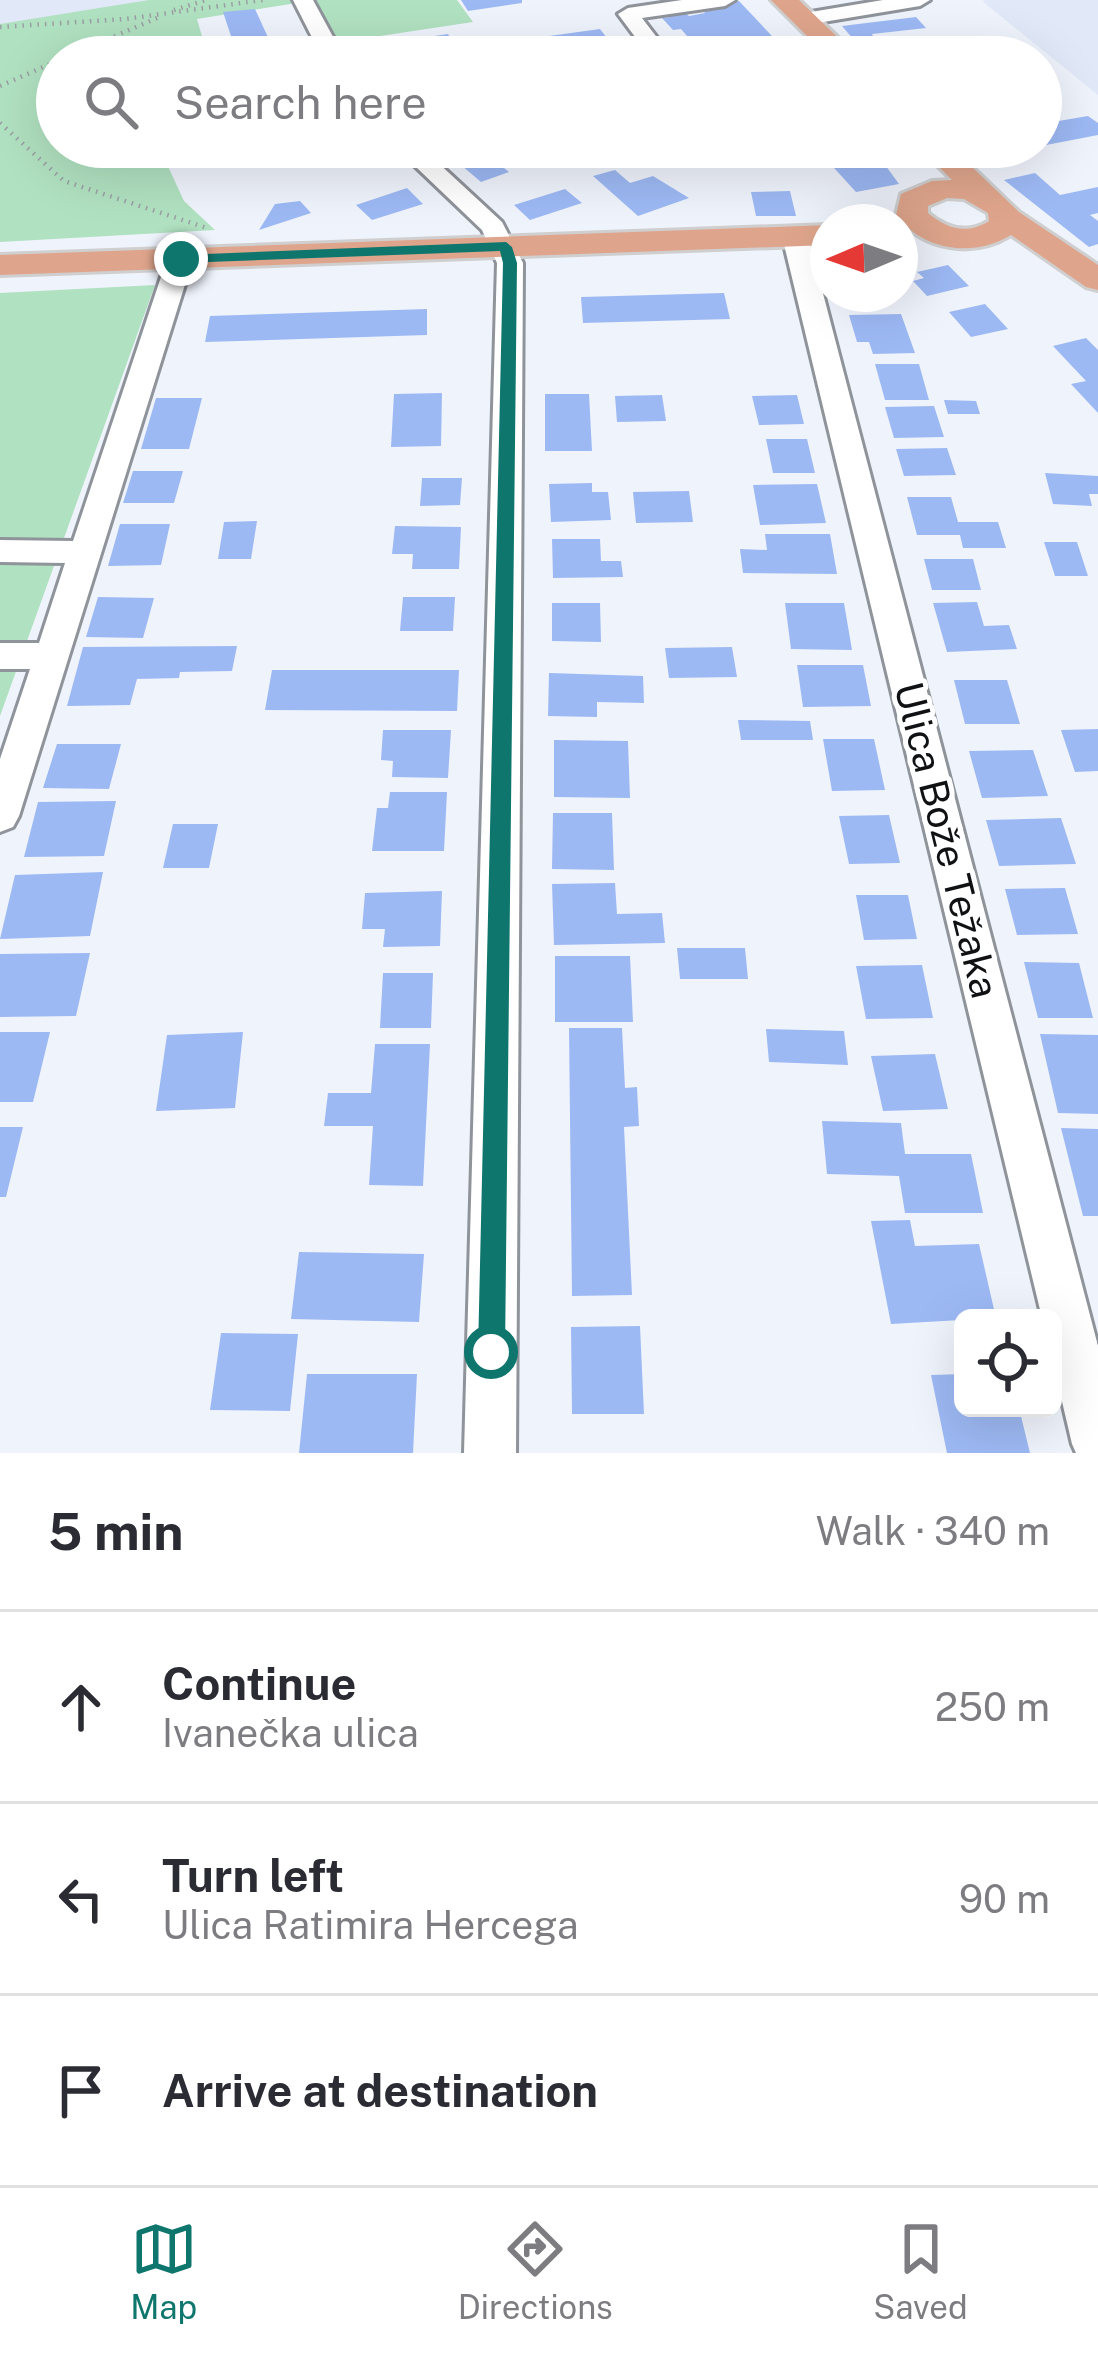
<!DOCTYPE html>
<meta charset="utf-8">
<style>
body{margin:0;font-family:"Public Sans",sans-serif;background:#f7f7f7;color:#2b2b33}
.controls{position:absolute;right:36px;bottom:36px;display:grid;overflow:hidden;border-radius:18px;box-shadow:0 12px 48px #0002}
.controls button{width:108px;height:108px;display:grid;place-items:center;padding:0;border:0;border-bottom:3px solid #e1e1e2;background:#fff;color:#2b2b33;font:60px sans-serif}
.compass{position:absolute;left:810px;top:204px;width:108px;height:108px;border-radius:50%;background:#fff;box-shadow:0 12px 48px #0002;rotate:268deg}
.stop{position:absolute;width:36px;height:36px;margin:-27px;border:9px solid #0f766e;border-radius:50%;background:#fff}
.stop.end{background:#0f766e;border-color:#fff;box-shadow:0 3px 12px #0008}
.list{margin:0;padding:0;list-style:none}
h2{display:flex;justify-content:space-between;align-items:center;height:156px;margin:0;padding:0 48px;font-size:51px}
h2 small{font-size:39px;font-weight:400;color:#7c7c81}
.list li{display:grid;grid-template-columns:78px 1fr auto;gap:36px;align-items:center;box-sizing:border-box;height:192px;padding:0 48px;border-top:3px solid #e1e1e2}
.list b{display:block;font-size:45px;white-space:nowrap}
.list p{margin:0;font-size:39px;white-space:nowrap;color:#7c7c81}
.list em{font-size:39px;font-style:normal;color:#7c7c81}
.icon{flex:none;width:66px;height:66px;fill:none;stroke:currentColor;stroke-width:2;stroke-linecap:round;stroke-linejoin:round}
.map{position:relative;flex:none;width:1098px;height:1453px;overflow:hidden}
.search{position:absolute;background:#fff;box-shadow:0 12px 48px #0002;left:36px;right:36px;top:36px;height:132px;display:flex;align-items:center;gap:30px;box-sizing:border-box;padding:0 42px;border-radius:66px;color:#7c7c81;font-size:45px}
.sheet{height:732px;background:#fff}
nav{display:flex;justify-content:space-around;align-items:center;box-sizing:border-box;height:168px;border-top:3px solid #e1e1e2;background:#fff;font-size:33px;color:#7c7c81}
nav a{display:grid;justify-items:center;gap:6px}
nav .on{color:#0f766e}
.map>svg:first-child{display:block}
.built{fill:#e1e8f7}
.green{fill:#b0e1c0}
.building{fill:#9db9f4}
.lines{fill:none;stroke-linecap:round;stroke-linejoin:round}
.minor-casing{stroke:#8f939a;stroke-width:6}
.major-casing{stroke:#cfcfd0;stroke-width:6}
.path{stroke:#9b9ea4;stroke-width:4.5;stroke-dasharray:1.5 6;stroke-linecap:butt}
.minor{fill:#fff;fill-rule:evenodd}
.major{fill:#dfa58c;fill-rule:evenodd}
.route{fill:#0f766e}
.labels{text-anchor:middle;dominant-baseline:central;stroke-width:10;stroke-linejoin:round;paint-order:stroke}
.street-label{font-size:39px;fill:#0f1113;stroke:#fff}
</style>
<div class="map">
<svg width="1098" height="1453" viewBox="0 0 1098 1453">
<rect width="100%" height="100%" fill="#eff3fc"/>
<path class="built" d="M0 0H149V2L0 24Z
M1098 0V95L982 1 986 0Z"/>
<path class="green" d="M149 0H457L473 22 327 44 303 2 197 19 208 57H57V147H159L184 201 215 230 0 242V24Z
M155 285 0 716V293Z"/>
<path class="building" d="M461 0H522V3L468 11Z
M739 1 787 52 798 50 805 57 695 55 686 44 693 43 681 29 673 30 662 18 670 17 666 12 683 10 689 16 705 13 700 7Z
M255 9 277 57H238L223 12Z
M916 17 926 28 872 34 874 38 854 40 842 26Z
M600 29 621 56 556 57 542 37Z
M448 34 462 57H396L388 43Z
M977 39 985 48 931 57H875L871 52Z
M1088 116 1098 123V135L1041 146V124Z
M802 147H872L899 184 856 192 824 157 813 159Z
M960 147H1026V149L973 160Z
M488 155 509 172 481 182 461 165Z
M615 170 630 183 653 176 689 198 638 216 593 176Z
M1035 173 1060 195 1098 187V213L1090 215 1098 221V244L1089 247 1004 180Z
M407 188 423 204 372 220 356 205Z
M565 189 582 203 530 220 514 205Z
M790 191 796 216H756L751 192Z
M300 201 311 213 259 230 275 204Z
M948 265 969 286 927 296 913 281 924 278 917 272Z
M724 293 730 319 583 323 581 297Z
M846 294H881L883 303H848Z
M985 304 1008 329 971 337 949 312Z
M427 309V335L205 342 210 316Z
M901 314 915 353 873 354 869 342H857L849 315Z
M1086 338 1098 350V413L1071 384 1086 381 1053 346Z
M875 364H919L929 400H885Z
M442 393 441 446 391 447 394 394Z
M545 394H589L592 451H545Z
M662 395 666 421 617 422 615 396Z
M797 395 804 424 759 425 752 396Z
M156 398H202L189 449H141Z
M944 400 976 401 980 414H948Z
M934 406 944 437 894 438 885 407Z
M766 439H807L815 473H773Z
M947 448 956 475 904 476 896 449Z
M133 471H183L174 503H123Z
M1045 473 1098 476V494H1089L1092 506 1053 504Z
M422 478H462L460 505 420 506Z
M592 483V492H608L611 520 551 522 549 484Z
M817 484 826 523 760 525 753 485Z
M689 491 693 522 636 523 633 492Z
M907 497H951L958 522H998L1006 548H963L960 535H917Z
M257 521 251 559H218L224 522Z
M120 524H170L161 565 108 566Z
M395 526 461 527 459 569H412L413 554H392Z
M765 534H830L837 574 743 573 740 549 767 550Z
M552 539H600L601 561H621L623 577 553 578Z
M1044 542H1077L1088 576H1055Z
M924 559H973L981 590H932Z
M98 597 154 598 143 638 86 637Z
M403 597H455L453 631H400Z
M977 602 984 626 1009 625 1017 649 947 652 933 603Z
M552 603H600L601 642 552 641Z
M785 603H844L852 650 791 649Z
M237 646 232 671 180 672 179 678 137 679 130 705 67 706 83 647Z
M732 647 737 677 669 678 665 648Z
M797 665H863L871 706 803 707Z
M272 670H459L457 711 265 710Z
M549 673 643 676 644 703 597 702V717L548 716Z
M954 680H1007L1020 724H965Z
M738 720 810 721 813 740H741Z
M1098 729V771L1075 772 1061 730Z
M383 730H451L448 778 392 777 393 761 381 760Z
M823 739H874L885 790 832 791Z
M554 740 628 741 630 798 554 797Z
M57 744H121L109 789 43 788Z
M1033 750 1048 796 982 798 969 751Z
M390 792H447L444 851H372L377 808H388Z
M116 801 104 856 24 857 38 802Z
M553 813H612L614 870 552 869Z
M889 815 900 863 849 864 839 816Z
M1061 818 1076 864 999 866 986 820Z
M173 824H218L209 868H163Z
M103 872 90 936 0 939 15 875Z
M615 883 617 914 662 913 665 943 554 945 552 884Z
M1065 888 1078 934 1017 935 1005 889Z
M442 891 440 946 383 947 385 929H362L365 893Z
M856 895H908L917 939 864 940Z
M677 948H745L748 979H680Z
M90 953 76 1016 0 1017V954Z
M555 956H630L633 1022H555Z
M1024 962 1079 963 1093 1018H1038Z
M922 965 933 1018 866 1019 856 966Z
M383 973H433L431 1028H380Z
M569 1028H622L625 1088 637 1087 639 1126 624 1127 632 1295 572 1296Z
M766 1029 844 1031 848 1065 769 1062Z
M0 1032H50L33 1102H0Z
M243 1032 235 1108 156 1111 167 1035Z
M1040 1034 1098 1035V1114L1058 1113Z
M375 1044H430L423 1186 369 1185 373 1126H324L328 1093H371Z
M935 1054 948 1109 883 1111 871 1056Z
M822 1121 901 1123 905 1154H971L983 1213H905L899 1176 827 1174Z
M0 1127H23L6 1197H0Z
M1061 1128 1098 1129V1216H1083Z
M910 1220 915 1246 979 1244 996 1318 891 1324 871 1221Z
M299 1252 424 1254 419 1322 291 1319Z
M640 1326 644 1414H572L571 1327Z
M221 1333 298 1334 290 1411 210 1410Z
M307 1374H417L413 1453H299Z
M963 1374V1408H1019L1030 1453H947L931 1375Z"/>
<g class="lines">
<g class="minor-casing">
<path id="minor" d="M293 0H313L344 57H322Z
M682 0H735L725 6 642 18 672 57H650L618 14 628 8Z
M883 0H930L920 6 805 25 795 19 805 13Z
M395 147H421L502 222 523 263 516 1453H464L497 263 482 230Z
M795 228 808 236 1098 1346V1453H1076L1072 1444 1053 1363V1318H1042L782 236Z
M180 251 193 259 19 816 13 827 0 832V759L30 669H0V643H39L65 563 0 562V540L73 541 167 259Z"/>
</g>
<g class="major-casing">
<path id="major" d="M771 0H799L858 57H828Z
M919 147H951L1019 212 1098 265V290L1086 287 1011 235C974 258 923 251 896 215L901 194 932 181 952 180ZM947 198 964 199 988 213 989 221C967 235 947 229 928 213V206Z
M828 225V245L0 275V255Z"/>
</g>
<path class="path" d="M174 10 206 0
M0 27 125 19 263 0
M66 57 157 18
M0 86 57 61
M0 123 64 181 207 228
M870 222 864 215 879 209"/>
<use href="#minor" class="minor"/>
<use href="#major" class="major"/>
</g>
<path class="route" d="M506 242 512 247 517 263 505 1352 501 1361 491 1365 482 1361 478 1352 503 263 500 251 181 263 174 259 181 255Z"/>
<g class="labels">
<g class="street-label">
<text transform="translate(947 840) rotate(76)">Ulica Bože Težaka</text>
</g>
</g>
</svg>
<div class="controls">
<button><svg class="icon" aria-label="locate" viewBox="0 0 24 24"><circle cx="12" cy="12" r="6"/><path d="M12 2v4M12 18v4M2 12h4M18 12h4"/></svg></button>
</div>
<svg class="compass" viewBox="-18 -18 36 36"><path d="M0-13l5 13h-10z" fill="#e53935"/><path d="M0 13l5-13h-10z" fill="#7c7c81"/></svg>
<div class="stop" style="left:491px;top:1352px"></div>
<div class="stop end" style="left:181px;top:259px"></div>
<div class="search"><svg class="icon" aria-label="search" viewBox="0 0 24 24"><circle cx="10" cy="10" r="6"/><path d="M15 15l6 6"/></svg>Search here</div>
</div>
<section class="sheet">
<h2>5 min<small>Walk · 340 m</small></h2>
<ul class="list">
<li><svg class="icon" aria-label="ahead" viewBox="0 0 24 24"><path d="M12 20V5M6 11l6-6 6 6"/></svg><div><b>Continue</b><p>Ivanečka ulica</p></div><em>250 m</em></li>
<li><svg class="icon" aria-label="left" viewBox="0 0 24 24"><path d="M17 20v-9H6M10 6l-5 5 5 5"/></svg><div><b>Turn left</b><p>Ulica Ratimira Hercega</p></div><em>90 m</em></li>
<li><svg class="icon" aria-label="arrive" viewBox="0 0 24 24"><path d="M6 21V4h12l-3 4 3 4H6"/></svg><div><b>Arrive at destination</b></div></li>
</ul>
</section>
<nav>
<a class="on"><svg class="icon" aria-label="map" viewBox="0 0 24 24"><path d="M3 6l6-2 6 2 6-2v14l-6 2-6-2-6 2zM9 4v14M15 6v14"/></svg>Map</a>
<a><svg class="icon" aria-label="directions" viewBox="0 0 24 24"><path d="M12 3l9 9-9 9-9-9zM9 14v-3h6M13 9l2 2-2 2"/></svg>Directions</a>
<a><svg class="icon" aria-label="saved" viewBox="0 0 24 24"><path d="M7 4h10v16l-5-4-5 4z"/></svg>Saved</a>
</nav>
